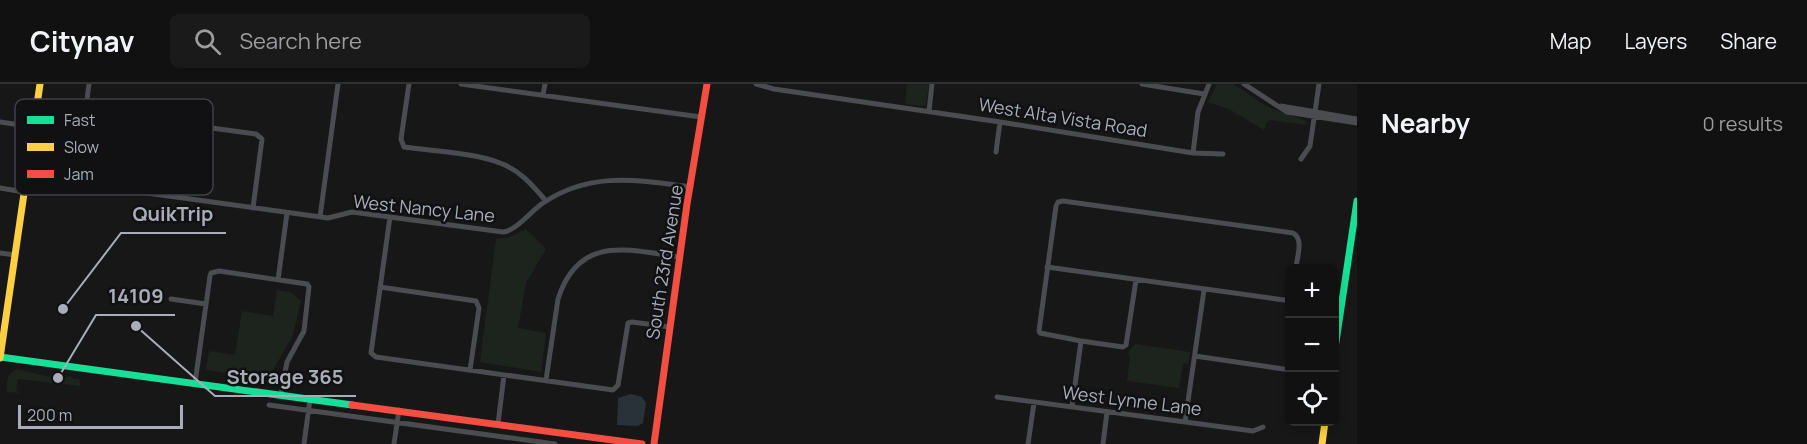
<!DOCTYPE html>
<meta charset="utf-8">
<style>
body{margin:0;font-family:Manrope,sans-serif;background:#1a1a1a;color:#f1f3f6}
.controls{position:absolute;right:18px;bottom:18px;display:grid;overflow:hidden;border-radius:9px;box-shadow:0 3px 9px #0003}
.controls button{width:54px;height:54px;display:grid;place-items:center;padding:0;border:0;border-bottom:2px solid #303131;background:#111;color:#f1f3f6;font:30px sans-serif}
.scale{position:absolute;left:18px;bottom:15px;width:165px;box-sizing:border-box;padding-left:6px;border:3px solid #a8adb8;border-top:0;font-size:16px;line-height:21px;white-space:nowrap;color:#a8adb8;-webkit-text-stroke:4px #111113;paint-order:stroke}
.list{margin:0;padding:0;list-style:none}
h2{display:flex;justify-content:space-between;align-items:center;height:78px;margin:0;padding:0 24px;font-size:26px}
h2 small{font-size:20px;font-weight:400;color:#9c9d9f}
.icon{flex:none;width:33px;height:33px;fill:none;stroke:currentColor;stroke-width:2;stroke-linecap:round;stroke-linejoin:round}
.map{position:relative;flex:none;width:1357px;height:360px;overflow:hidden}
header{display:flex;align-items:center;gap:36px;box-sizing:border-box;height:84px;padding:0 30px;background:#111;border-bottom:2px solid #303131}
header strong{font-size:28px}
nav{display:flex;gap:33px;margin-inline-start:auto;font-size:21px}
.search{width:420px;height:54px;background:#1a1a1a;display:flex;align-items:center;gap:15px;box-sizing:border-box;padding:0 21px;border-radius:9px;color:#9c9d9f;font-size:22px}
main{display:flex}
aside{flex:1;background:#111}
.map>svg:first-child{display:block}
.green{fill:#1d241e}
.water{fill:#2a3239}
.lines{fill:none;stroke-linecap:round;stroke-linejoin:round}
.street{stroke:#4b4c50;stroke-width:5}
.fast{stroke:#16e098;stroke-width:7}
.slow{stroke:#ffcf43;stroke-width:7}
.jam{stroke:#f24e42;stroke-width:7}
.labels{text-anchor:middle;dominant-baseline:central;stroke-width:5;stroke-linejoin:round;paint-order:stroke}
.street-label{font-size:18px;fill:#a8adb8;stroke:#111113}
.key{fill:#111113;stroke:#3e4045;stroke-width:1.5}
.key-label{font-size:16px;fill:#a8adb8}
.leader{fill:none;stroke:#a8adb8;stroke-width:2}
.callout-dot{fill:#a8adb8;stroke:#111113;stroke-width:2}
.callout-label{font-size:20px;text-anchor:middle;font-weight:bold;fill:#a8adb8;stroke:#111113;stroke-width:5;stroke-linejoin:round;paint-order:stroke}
</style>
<header>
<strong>Citynav</strong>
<div class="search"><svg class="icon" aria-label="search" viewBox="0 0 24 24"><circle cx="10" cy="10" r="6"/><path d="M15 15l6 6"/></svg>Search here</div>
<nav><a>Map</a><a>Layers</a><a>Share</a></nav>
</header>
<main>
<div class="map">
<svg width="1357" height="360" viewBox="0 0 1357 360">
<rect width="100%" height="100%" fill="#171717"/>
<path class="green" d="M907 0H929L926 20 924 22 905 20Z
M1217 0H1233L1268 23 1306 37 1307 41 1270 36 1266 39 1264 46 1229 25 1208 18Z
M526 145 546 165 526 199 518 244 546 249 541 288 480 278 496 155 507 154Z
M277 206 290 208 301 217 293 251 268 295 206 286 209 267 235 271 242 227 273 232Z
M1135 260 1190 268 1188 280 1183 279 1179 304 1127 297 1130 274 1128 269Z
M17 285 58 295 71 292 74 295H79L81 302 18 295 16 307 20 309 7 308C6 298 7 289 17 285Z"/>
<path class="water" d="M631 310 642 313 646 319 643 339 638 342 618 341H617L618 314Z"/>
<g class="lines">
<path class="street" d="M89 0 77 95 81 100 328 134 352 128 503 148C516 147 531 127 543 119 591 87 637 96 691 103
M409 0 401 55 404 63C432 67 476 69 500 79 520 86 533 102 546 117
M461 0 701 33
M756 0 774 5 1000 38 1193 69 1223 70
M1142 0 1204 10
M1244 0 1287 28 1357 39
M543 11 545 0
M1281 22 1357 35
M86 27 256 50 262 55 253 124
M929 27 932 0
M0 38 34 43
M996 68 1000 38
M1193 69 1198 28 1209 0
M1301 75 1310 62 1319 0
M0 104 24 108
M320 133 338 0
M390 133 371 269 376 273 613 306 618 301 628 239 632 238 670 243
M0 169 15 171
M1047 183 1284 216 1290 215
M278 196 287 129
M1136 196 1126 261 1123 263 1081 257 1040 249 1039 247 1056 122 1058 118 1063 117 1293 149C1304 155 1297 173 1296 184
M380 203 476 217 479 224 470 286
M171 215 206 220
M1195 272 1290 286
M546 296 558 215C579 150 628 166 679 173
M195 299 210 192 211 189 219 187 307 200 309 203 304 247 287 278 281 311
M997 313 1253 347 1263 343
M269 321 555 360
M1072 323 1081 257
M1185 338 1204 206
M498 340 504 291
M304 360 310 315
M394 360 399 326
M1028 360 1034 319
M1103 360 1107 328"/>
<path class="fast" d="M1334 271 1357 117
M0 273 352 321"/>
<path class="slow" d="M0 274 40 0
M1322 360 1325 338"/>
<path class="jam" d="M352 321 642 360
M654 360 687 120 707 0"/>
</g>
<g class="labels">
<g class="street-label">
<text transform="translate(1063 33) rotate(9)">West Alta Vista Road</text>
<text transform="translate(424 124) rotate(6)">West Nancy Lane</text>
<text transform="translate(664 178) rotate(-81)">South 23rd Avenue</text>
<text transform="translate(1132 316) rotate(7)">West Lynne Lane</text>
</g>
</g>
<rect x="15" y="15" width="198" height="96" rx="9" class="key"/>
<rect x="27" y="32" width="27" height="8" fill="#16e098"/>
<rect x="27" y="59" width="27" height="8" fill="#ffcf43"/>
<rect x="27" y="86" width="27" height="8" fill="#f24e42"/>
<g class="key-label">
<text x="64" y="42">Fast</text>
<text x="64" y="69">Slow</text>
<text x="64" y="96">Jam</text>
</g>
<path class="leader" d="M63 225L121 149H226M58 294L96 231H175M136 242L215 312H356"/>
<g class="callout-dot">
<circle cx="63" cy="225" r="6"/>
<circle cx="58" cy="294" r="6"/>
<circle cx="136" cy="242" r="6"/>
</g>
<g class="callout-label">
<text x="173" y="137">QuikTrip</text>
<text x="136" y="219">14109</text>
<text x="285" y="300">Storage 365</text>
</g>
</svg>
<div class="controls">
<button>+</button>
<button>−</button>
<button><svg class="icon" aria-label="locate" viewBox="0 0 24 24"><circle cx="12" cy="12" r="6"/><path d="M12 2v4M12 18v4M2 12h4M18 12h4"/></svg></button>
</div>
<div class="scale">200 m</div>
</div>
<aside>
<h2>Nearby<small>0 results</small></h2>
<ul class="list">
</ul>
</aside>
</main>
